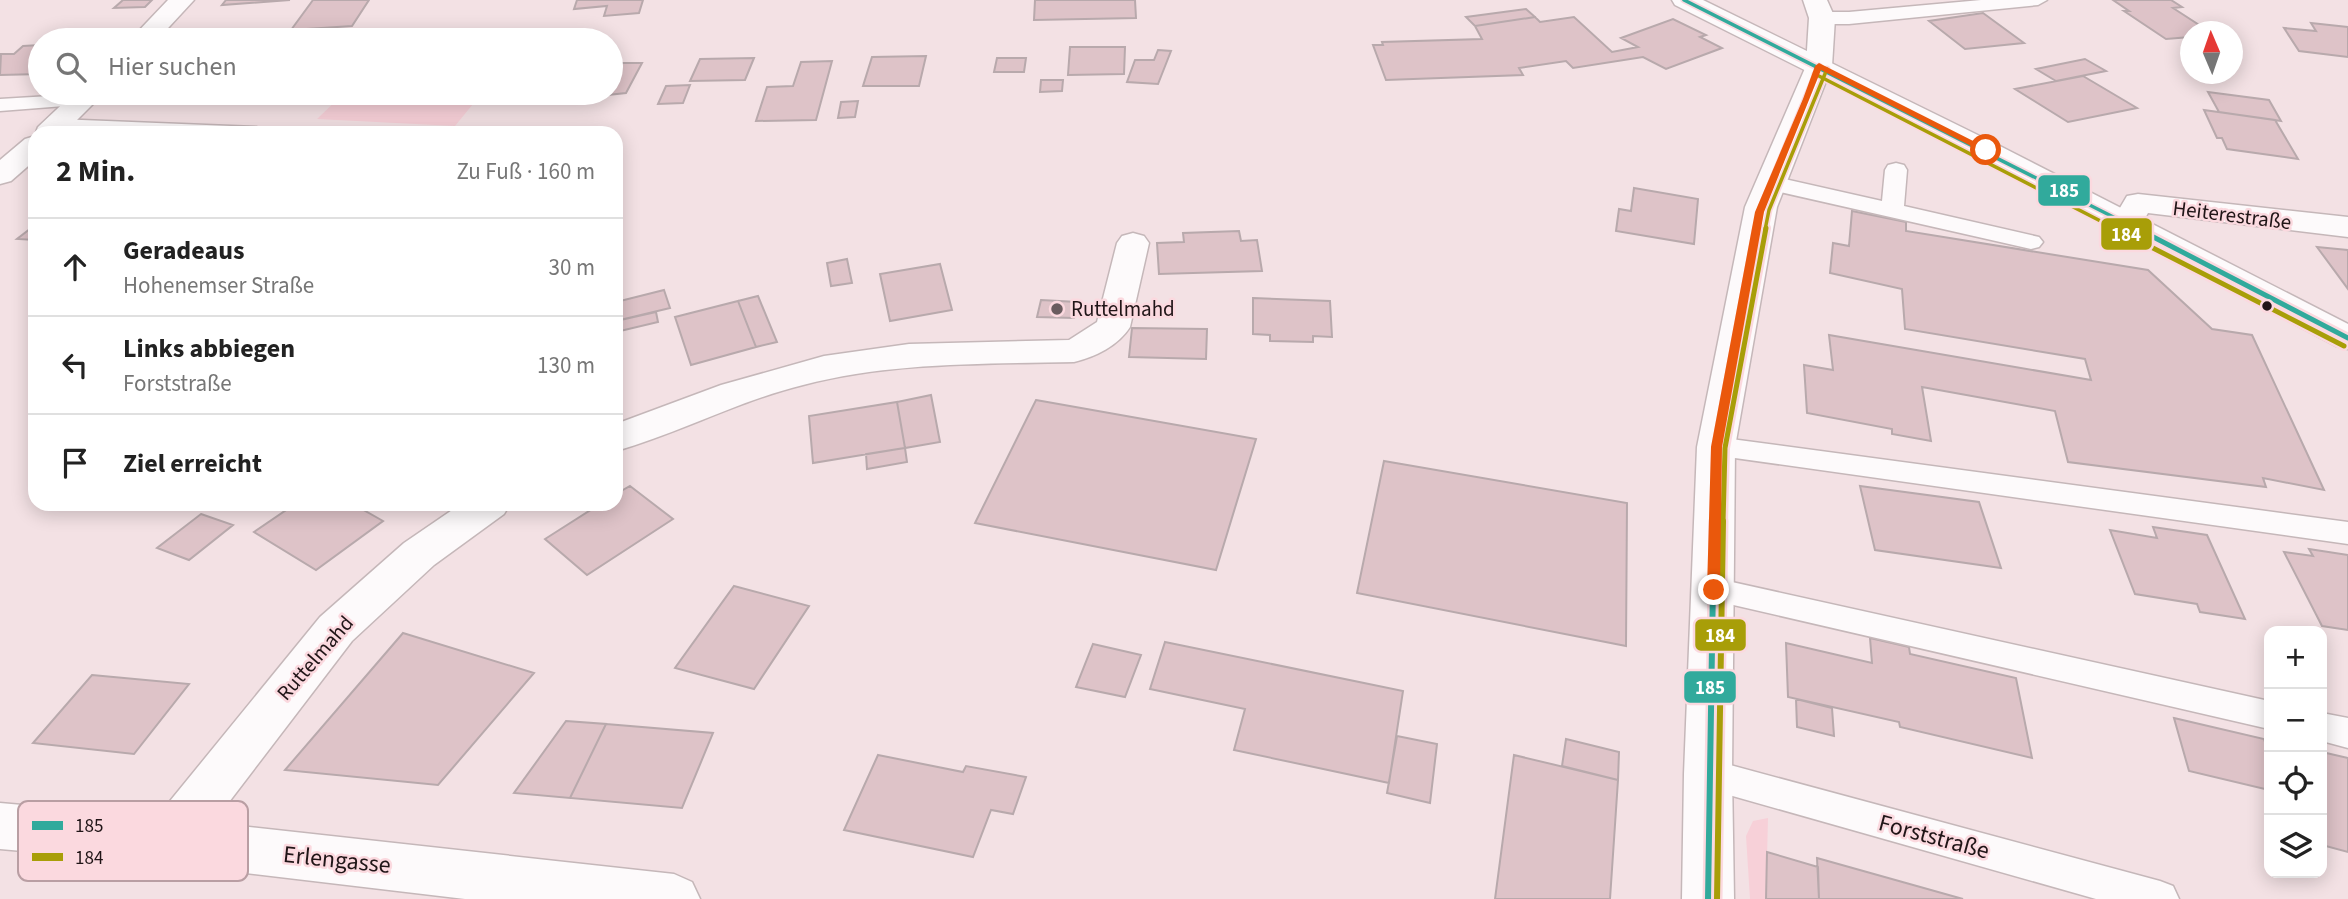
<!DOCTYPE html>
<html lang="de">
<meta charset="utf-8">
<style>
body{margin:0;font-family:"Source Sans 3",sans-serif;background:#f6f6f6;color:#222}
.controls{position:absolute;right:21px;bottom:21px;display:grid;overflow:hidden;border-radius:14px;box-shadow:0 4px 18px #0003}
.controls button{width:63px;height:63px;display:grid;place-items:center;padding:0;border:0;border-bottom:2px solid #e0e0e0;background:#fff;color:#222;font:35px sans-serif}
.compass{position:absolute;left:2180px;top:21px;width:63px;height:63px;border-radius:50%;background:#fff;box-shadow:0 4px 18px #0003;rotate:358deg}
.stop{position:absolute;width:21px;height:21px;margin:-16px;border:5px solid #ea580c;border-radius:50%;background:#fff}
.stop.end{background:#ea580c;border-color:#fff;box-shadow:0 2px 7px #0008}
.list{margin:0;padding:0;list-style:none}
h2{display:flex;justify-content:space-between;align-items:center;height:91px;margin:0;padding:0 28px;font-size:30px}
h2 small{font-size:23px;font-weight:400;color:#767676}
.list li{display:grid;grid-template-columns:46px 1fr auto;gap:21px;align-items:center;box-sizing:border-box;height:98px;padding:0 28px;border-top:2px solid #e0e0e0}
.list b{display:block;font-size:26px;white-space:nowrap}
.list p{margin:0;font-size:23px;white-space:nowrap;color:#767676}
.list em{font-size:23px;font-style:normal;color:#767676}
.icon{flex:none;width:38px;height:38px;fill:none;stroke:currentColor;stroke-width:2;stroke-linecap:round;stroke-linejoin:round}
.map{position:relative;flex:none;width:2348px;height:899px;overflow:hidden}
.search{position:absolute;background:#fff;box-shadow:0 4px 18px #0003;left:28px;top:28px;width:595px;height:77px;display:flex;align-items:center;gap:18px;box-sizing:border-box;padding:0 24px;border-radius:38px;color:#767676;font-size:26px}
.panel{position:absolute;background:#fff;box-shadow:0 4px 18px #0003;left:28px;top:126px;width:595px;height:385px;border-radius:21px}
.map>svg:first-child{display:block}
.green{fill:#f7d0d8}
.building{fill:#dec3c8;stroke:#b8a9ac;stroke-width:2}
.lines{fill:none;stroke-linecap:round;stroke-linejoin:round}
.lane-casing{stroke:#c5b7b9;stroke-width:3}
.street-casing{stroke:#c5b7b9;stroke-width:3}
.secondary-casing{stroke:#c5b7b9;stroke-width:3}
.primary-casing{stroke:#c5b7b9;stroke-width:3}
.lane{fill:#fdfafb;fill-rule:evenodd}
.street{fill:#fdfafb;fill-rule:evenodd}
.secondary{fill:#fdfafb;fill-rule:evenodd}
.primary{fill:#fdfafb;fill-rule:evenodd}
.bus-1-far2-casing{stroke:#fbd9df;stroke-width:7}
.bus-1-far1-casing{stroke:#fbd9df;stroke-width:10}
.bus-1-casing{stroke:#fbd9df;stroke-width:11}
.bus-2-far2-casing{stroke:#fbd9df;stroke-width:7}
.bus-2-far1-casing{stroke:#fbd9df;stroke-width:10}
.bus-2-casing{stroke:#fbd9df;stroke-width:11}
.bus-1-far2{stroke:#31aa9c;stroke-width:3.5}
.bus-1-far1{stroke:#31aa9c;stroke-width:5}
.bus-1{stroke:#31aa9c;stroke-width:6}
.bus-2-far2{stroke:#a89e08;stroke-width:3.5}
.bus-2-far1{stroke:#a89e08;stroke-width:5}
.bus-2{stroke:#a89e08;stroke-width:6}
.route{fill:#ea580c}
.bus-dot{fill:#201517;stroke:#fbd9df;stroke-width:2.5}
.poi-dot{fill:#6a5c5f;stroke:#fbd9df;stroke-width:2.5}
.labels{text-anchor:middle;dominant-baseline:central;stroke-width:5;stroke-linejoin:round;paint-order:stroke}
.street-label{font-size:21px;fill:#201517;stroke:#fbd9df}
.poi-label{font-size:21px;fill:#201517;stroke:#fbd9df;text-anchor:start}
.near-street-label{font-size:24px;fill:#201517;stroke:#fbd9df}
.key{fill:#fbd9df;stroke:#b99ea3;stroke-width:2}
.key-label{font-size:19px;fill:#201517}
.line-badge{stroke:#fbd9df;stroke-width:2.5}
.badge-label{font-size:19px;text-anchor:middle;font-weight:bold;fill:#fff}
</style>
<div class="map">
<svg width="2348" height="899" viewBox="0 0 2348 899">
<rect width="100%" height="100%" fill="#f3e1e4"/>
<path class="green" d="M344 93H482L455 126 317 119Z
M1768 818 1766 899H1750L1746 836 1753 821Z"/>
<path class="building" d="M123 0H152L145 7 114 8Z
M226 0H290L222 5Z
M313 0H369L352 26 291 30Z
M577 0H643L639 13 604 16 607 6 574 9Z
M1035 0H1135L1136 18 1034 20Z
M2113 0H2171L2182 7 2173 8 2210 32H2190V37L2166 39 2124 11H2129Z
M1526 9 1535 17 1475 26 1466 17Z
M1983 13 2024 43 1965 49 1929 21Z
M1535 17 1540 22 1574 17 1612 52 1638 47 1621 38 1673 19 1706 35 1700 37 1722 48 1666 69 1643 57 1573 68 1566 61 1519 68 1523 75 1386 80 1373 45H1383L1382 42 1482 39 1475 26Z
M2311 23 2348 27V57L2299 51 2284 28 2316 31Z
M40 45V74L0 75 1 54H14L23 46Z
M1070 47H1125L1124 74 1068 75Z
M1158 50 1171 51 1158 84 1127 82 1135 60H1154Z
M926 56 919 86H863L872 57Z
M754 58 745 80 690 81 700 59Z
M997 58H1026L1024 72H994Z
M2085 59 2106 71 2056 81 2036 69Z
M832 61 816 120 756 121 767 87 793 86 801 62Z
M611 63H642L626 93 569 99 572 93H611Z
M2083 76 2137 108 2068 122 2015 89Z
M1041 80H1063L1062 91 1040 92Z
M690 85 683 103 658 104 666 86Z
M2208 92 2269 100 2281 121 2219 112Z
M225 93H261L251 103 215 104Z
M858 101 855 117 838 118 841 102Z
M2204 110 2275 120 2298 159 2227 149 2222 138H2217Z
M1634 188 1698 199 1694 244 1616 231 1619 209 1631 211Z
M1852 211 1906 222V231L2148 270 2212 329 2252 335 2324 490 2263 478 2266 487 2068 462 2055 411 1922 387 1931 441 1892 434V429L1807 413 1804 365 1833 370 1829 335 2091 380 2085 359 1905 329 1902 289 1830 273 1833 243 1849 246Z
M35 225V240L17 239Z
M1239 231 1241 241 1257 240 1262 271 1159 274 1157 243 1184 242 1183 233Z
M2317 247 2348 250V289Z
M847 259 852 283 831 286 827 263Z
M940 264 952 310 890 321 880 274Z
M664 290 670 308 616 321V302Z
M758 296 777 342 756 347 738 301Z
M1253 298 1330 301 1332 337 1313 336V342L1270 341V335L1253 334Z
M1041 300 1077 302 1074 318 1037 317Z
M738 301 756 347 691 365 675 317Z
M656 312 658 322 616 332V321Z
M1132 328 1207 329 1206 359 1129 357Z
M931 395 940 442 905 448 897 402Z
M1036 400 1256 439 1216 570 975 523Z
M897 402 905 448 813 463 809 416Z
M905 448 907 462 867 469 866 454Z
M1384 461 1627 503 1626 646 1357 593Z
M630 486 673 519 587 575 545 539 600 504H616V494Z
M1860 486 1979 502 2001 568 1875 550Z
M295 504H353L383 521 316 570 254 532Z
M201 514 233 525 189 560 157 548Z
M2153 527 2207 535 2245 619 2200 612 2197 604 2135 594 2110 530 2157 538Z
M2309 549 2348 555V630L2322 626 2284 552 2313 556Z
M734 586 809 606 754 689 675 668Z
M403 633 534 673 438 785 285 770Z
M1870 638 1909 647 1910 654 2016 678 2032 758 1900 727 1899 722 1788 697 1786 643 1872 663Z
M1165 642 1403 691 1389 783 1234 750 1245 709 1150 689Z
M1093 644 1141 655 1125 697 1076 687Z
M92 675 189 684 134 754 33 743Z
M1796 699 1832 708 1834 736 1797 727Z
M2174 718 2264 739 2269 754V790L2189 771Z
M566 721 606 724 570 798 514 793Z
M606 724 713 733 682 808 570 798Z
M1397 736 1437 744 1430 803 1387 793Z
M1566 739 1619 752 1618 780 1562 766Z
M2322 752 2348 758V852L2322 845Z
M878 755 963 772 966 766 1026 777 1013 814 991 810 973 857 844 830Z
M1514 755 1618 780 1610 899H1495Z
M1767 852 1818 867 1819 899H1766Z
M1817 858 1963 899H1819Z"/>
<g class="lines">
<g class="lane-casing">
<path id="lane" d="M1981 0H2047L2038 5 1849 24H1822L1813 18 1822 12H1849Z
M83 94 90 96 93 100 90 104 0 111V99Z
M57 119 256 127 263 129 266 133H101L50 129 47 125 50 121Z
M1896 163 1904 165 1907 170 1904 206 2039 237 2043 242 2039 247 2031 249 1771 190 1763 188 1760 183 1763 178 1771 176 1882 201 1885 170 1888 165Z
M1716 437 2348 522V544L1706 454 1702 447 1706 440Z
M1714 578 2269 701V729L1703 598 1698 590 1703 582Z
M2322 713 2348 718V748L2322 741Z
M1708 759 2160 881 2173 886 2179 899H2096L1708 789 1696 785 1690 774 1696 763Z"/>
</g>
<g class="street-casing">
<path id="street" d="M168 0H194L157 40H130Z
M1803 0H1827L1835 18 1832 66 1828 72 1819 74 1810 72 1806 66 1809 18Z
M74 93H104L64 133 35 135 38 127Z
M35 136V160L11 181 0 184V160L25 139Z
M2138 194 2348 217V237L2148 213 2138 230 2127 232 2116 230 2111 223 2127 196Z
M1133 233 1144 236 1149 243 1130 327C1118 346 1095 357 1074 362 983 364 891 362 803 385 738 401 679 433 616 451V424L721 385 824 356 909 344 1069 340 1097 322 1117 243 1122 236Z
M461 504H510L504 514 434 565 352 641 213 823 674 874 692 882 700 899H465L169 864 0 849V803L157 817 320 617 404 543Z"/>
</g>
<g class="secondary-casing">
<path id="secondary" d="M1819 58 1828 60 1832 66 1777 207 1735 447 1732 774 1734 899H1682L1684 774 1697 447 1745 207 1806 66 1810 60Z"/>
</g>
<g class="primary-casing">
<path id="primary" d="M1672 0H1703L1996 144 2348 324V349L2336 346 1976 156 1675 5Z"/>
</g>
<use href="#lane" class="lane"/>
<use href="#street" class="street"/>
<use href="#secondary" class="secondary"/>
<use href="#primary" class="primary"/>
<g class="bus-1-far2-casing">
<path id="bus-1-far2" d="M1684 0 2139 230
M1757 230 1761 207 1819 66"/>
</g>
<g class="bus-1-far1-casing">
<path id="bus-1-far1" d="M2136 228 2348 338
M1714 523 1716 447 1757 228"/>
</g>
<g class="bus-1-casing">
<path id="bus-1" d="M1708 899 1714 521"/>
</g>
<g class="bus-2-far2-casing">
<path id="bus-2-far2" d="M1815 74 2118 230
M1765 230 1769 210 1827 69"/>
</g>
<g class="bus-2-far1-casing">
<path id="bus-2-far1" d="M2114 228 2344 346
M1723 523 1725 448 1766 228"/>
</g>
<g class="bus-2-casing">
<path id="bus-2" d="M1717 899 1723 521"/>
</g>
<use href="#bus-1-far2" class="bus-1-far2"/>
<use href="#bus-1-far1" class="bus-1-far1"/>
<use href="#bus-1" class="bus-1"/>
<use href="#bus-2-far2" class="bus-2-far2"/>
<use href="#bus-2-far1" class="bus-2-far1"/>
<use href="#bus-2" class="bus-2"/>
</g>
<path class="route" d="M1819 63 1991 150 1983 152 1821 70 1764 212 1722 447 1720 590 1714 595 1707 590 1711 447 1755 212 1803 99 1815 66Z"/>
<circle class="bus-dot" cx="2267" cy="306" r="6"/>
<circle class="poi-dot" cx="1057" cy="309" r="7"/>
<g class="labels">
<g class="street-label">
<text transform="translate(2232 215) rotate(7)">Heiterestraße</text>
<text transform="translate(315 658) rotate(-49)">Ruttelmahd</text>
</g>
<g class="poi-label">
<text x="1071" y="309">Ruttelmahd</text>
</g>
<g class="near-street-label">
<text transform="translate(1934 837) rotate(15)">Forststraße</text>
<text transform="translate(337 860) rotate(6)">Erlengasse</text>
</g>
</g>
<rect x="18" y="801" width="230" height="80" rx="10" class="key"/>
<rect x="32" y="821" width="31" height="9" fill="#31aa9c"/>
<rect x="32" y="853" width="31" height="8" fill="#a89e08"/>
<g class="key-label">
<text x="75" y="832">185</text>
<text x="75" y="864">184</text>
</g>
<g class="line-badge">
<rect x="2037" y="174" width="54" height="33" rx="7" fill="#31aa9c"/>
<rect x="2100" y="217" width="53" height="34" rx="7" fill="#a89e08"/>
<rect x="1694" y="618" width="53" height="34" rx="7" fill="#a89e08"/>
<rect x="1683" y="670" width="54" height="34" rx="7" fill="#31aa9c"/>
</g>
<g class="badge-label">
<text x="2064" y="197">185</text>
<text x="2126" y="241">184</text>
<text x="1720" y="642">184</text>
<text x="1710" y="694">185</text>
</g>
</svg>
<div class="controls">
<button>+</button>
<button>−</button>
<button><svg class="icon" aria-label="locate" viewBox="0 0 24 24"><circle cx="12" cy="12" r="6"/><path d="M12 2v4M12 18v4M2 12h4M18 12h4"/></svg></button>
<button><svg class="icon" aria-label="layers" viewBox="0 0 24 24"><path d="M12 4l9 5-9 5-9-5zM3 14l9 5 9-5"/></svg></button>
</div>
<svg class="compass" viewBox="-18 -18 36 36"><path d="M0-13l5 13h-10z" fill="#e53935"/><path d="M0 13l5-13h-10z" fill="#767676"/></svg>
<div class="stop" style="left:1986px;top:150px"></div>
<div class="stop end" style="left:1714px;top:590px"></div>
<div class="search"><svg class="icon" aria-label="search" viewBox="0 0 24 24"><circle cx="10" cy="10" r="6"/><path d="M15 15l6 6"/></svg>Hier suchen</div>
<section class="panel">
<h2>2 Min.<small>Zu Fuß · 160 m</small></h2>
<ul class="list">
<li><svg class="icon" aria-label="ahead" viewBox="0 0 24 24"><path d="M12 20V5M6 11l6-6 6 6"/></svg><div><b>Geradeaus</b><p>Hohenemser Straße</p></div><em>30 m</em></li>
<li><svg class="icon" aria-label="left" viewBox="0 0 24 24"><path d="M17 20v-9H6M10 6l-5 5 5 5"/></svg><div><b>Links abbiegen</b><p>Forststraße</p></div><em>130 m</em></li>
<li><svg class="icon" aria-label="arrive" viewBox="0 0 24 24"><path d="M6 21V4h12l-3 4 3 4H6"/></svg><div><b>Ziel erreicht</b></div></li>
</ul>
</section>
</div>
